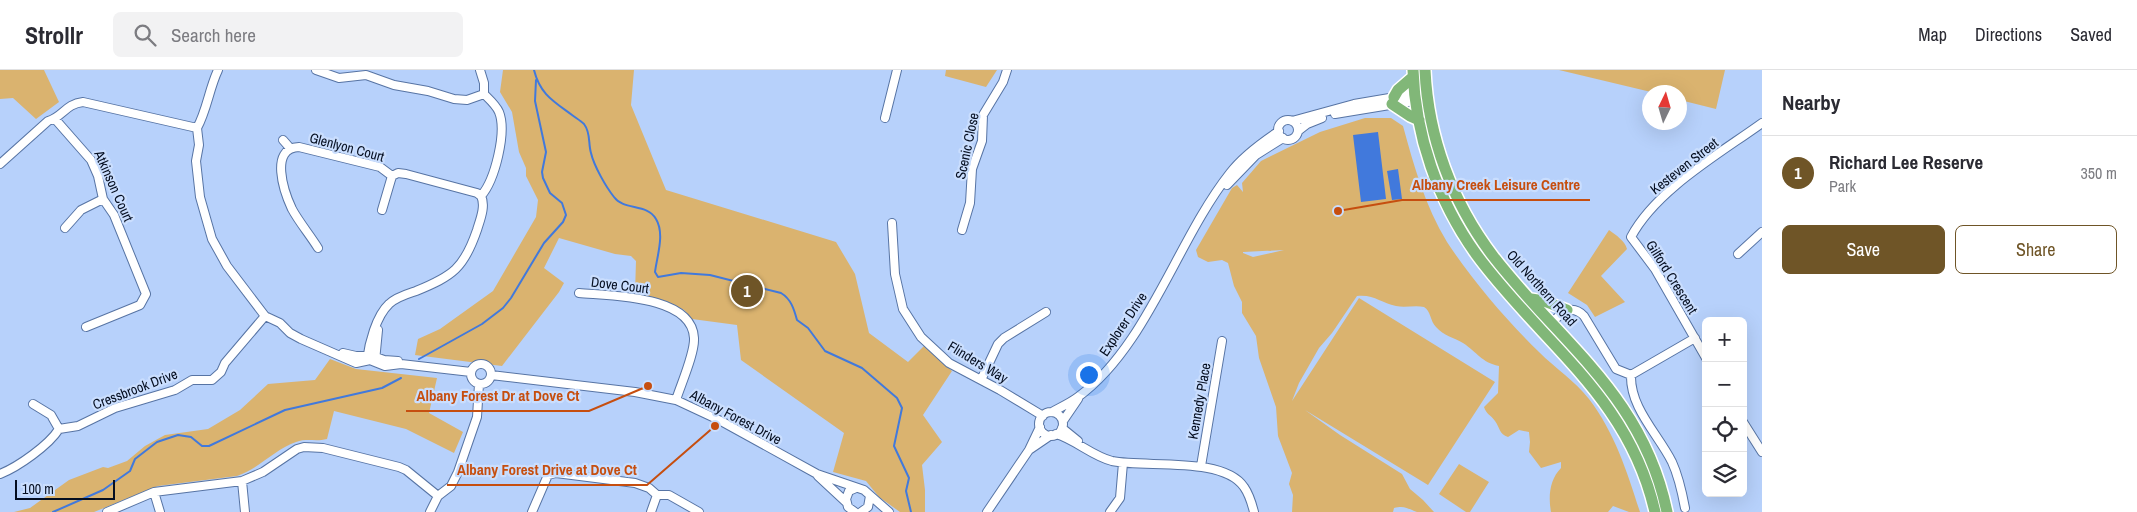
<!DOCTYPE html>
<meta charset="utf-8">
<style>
body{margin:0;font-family:"Archivo Narrow",sans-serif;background:#f2f2f3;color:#2b2b33}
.controls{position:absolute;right:15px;bottom:15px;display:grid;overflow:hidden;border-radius:8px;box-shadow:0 5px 20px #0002}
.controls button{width:45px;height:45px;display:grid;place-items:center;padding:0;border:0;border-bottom:1px solid #e1e1e2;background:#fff;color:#2b2b33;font:25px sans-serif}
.compass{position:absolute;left:1642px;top:15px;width:45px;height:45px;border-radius:50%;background:#fff;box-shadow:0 5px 20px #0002;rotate:5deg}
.scale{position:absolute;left:15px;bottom:12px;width:100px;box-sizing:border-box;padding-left:5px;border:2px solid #050e20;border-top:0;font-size:14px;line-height:18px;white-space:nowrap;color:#050e20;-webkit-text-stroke:4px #cadefe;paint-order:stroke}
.you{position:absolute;left:1088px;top:304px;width:18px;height:18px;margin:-12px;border:4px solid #fff;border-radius:50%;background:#1a73e8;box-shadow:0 0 0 8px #1a73e833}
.badge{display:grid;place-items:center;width:32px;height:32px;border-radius:50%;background:#6f5527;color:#fff;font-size:16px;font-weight:700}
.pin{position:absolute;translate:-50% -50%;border:2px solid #fff;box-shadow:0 1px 5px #0006}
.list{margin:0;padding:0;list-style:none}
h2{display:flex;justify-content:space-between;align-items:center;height:65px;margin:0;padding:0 20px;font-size:21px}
h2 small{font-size:16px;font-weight:400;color:#7c7c81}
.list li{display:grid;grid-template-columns:32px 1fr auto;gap:15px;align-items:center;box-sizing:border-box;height:75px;padding:0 20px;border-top:1px solid #e1e1e2}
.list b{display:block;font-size:19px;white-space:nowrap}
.list p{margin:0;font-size:16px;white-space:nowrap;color:#7c7c81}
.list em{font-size:16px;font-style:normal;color:#7c7c81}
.actions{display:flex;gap:10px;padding:15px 20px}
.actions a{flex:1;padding:11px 0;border:1px solid #6f5527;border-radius:8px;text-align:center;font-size:18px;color:#6f5527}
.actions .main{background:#6f5527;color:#fff}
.icon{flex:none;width:28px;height:28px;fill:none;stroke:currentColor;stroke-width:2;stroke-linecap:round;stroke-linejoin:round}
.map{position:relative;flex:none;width:1762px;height:442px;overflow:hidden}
header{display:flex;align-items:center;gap:30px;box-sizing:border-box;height:70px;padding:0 25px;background:#fff;border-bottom:1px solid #e1e1e2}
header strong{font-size:24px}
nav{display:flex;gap:28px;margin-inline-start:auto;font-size:18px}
.search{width:350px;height:45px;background:#f2f2f3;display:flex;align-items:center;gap:12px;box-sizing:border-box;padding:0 18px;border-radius:8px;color:#7c7c81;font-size:19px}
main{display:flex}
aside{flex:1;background:#fff}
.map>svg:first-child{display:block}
.green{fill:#dab36f;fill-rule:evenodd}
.water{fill:#4179dc}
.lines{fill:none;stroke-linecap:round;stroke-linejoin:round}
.stream{stroke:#4179dc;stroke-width:2}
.minor-casing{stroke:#5774a4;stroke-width:10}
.highway-casing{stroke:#fff;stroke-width:14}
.minor{stroke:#fff;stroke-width:8}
.highway{stroke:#81b778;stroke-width:11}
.labels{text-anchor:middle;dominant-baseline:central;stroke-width:4.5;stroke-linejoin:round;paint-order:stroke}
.street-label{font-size:14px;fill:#050e20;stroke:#cadefe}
.leader{fill:none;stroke:#c64e0f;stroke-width:2}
.callout-dot{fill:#c64e0f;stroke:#cadefe;stroke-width:2}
.callout-label{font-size:15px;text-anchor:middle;font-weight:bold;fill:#c64e0f;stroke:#cadefe;stroke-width:4.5;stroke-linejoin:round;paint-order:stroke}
</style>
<header>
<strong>Strollr</strong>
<div class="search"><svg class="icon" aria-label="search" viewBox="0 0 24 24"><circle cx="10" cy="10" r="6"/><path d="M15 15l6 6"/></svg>Search here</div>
<nav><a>Map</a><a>Directions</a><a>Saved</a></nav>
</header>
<main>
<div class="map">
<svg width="1762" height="442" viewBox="0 0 1762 442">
<rect width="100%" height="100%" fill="#b7d1fb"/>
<path class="green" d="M0 0H44L59 32 36 49 13 28 0 29Z
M503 0H634L631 35 666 120 836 172 855 204 869 263 908 292 924 276 952 301 923 345 942 372 922 395 925 420V442H900L879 427 866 411 833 402 844 363 741 290 737 255 692 249 684 240 665 231 635 223 636 191 631 186 615 184 559 168 544 198 564 213 559 222 502 296 415 285 418 269 440 259 493 221 536 147 538 130 526 106V98L519 82 512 42 500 22Z
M946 0H997L986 17 945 6Z
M1559 0H1725L1716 39 1680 30V22H1651Z
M1365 48H1391L1403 56C1414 96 1425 136 1447 172 1472 210 1507 251 1539 282 1555 298 1575 311 1589 329 1615 363 1627 402 1640 442H1629L1613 436 1608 442H1551C1548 426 1550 409 1561 398V392L1541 398 1529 382 1530 372 1529 362 1519 360 1508 367C1499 364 1500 358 1495 351 1491 345 1486 344 1484 337L1498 323 1499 296C1481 292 1478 283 1463 273 1453 267 1444 266 1436 257 1430 251 1431 241 1424 237 1415 235 1405 238 1396 236 1381 233 1374 224 1357 226L1332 263 1319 278 1299 313 1292 331 1359 228 1495 312 1428 415 1305 340 1340 365 1402 404 1410 419 1423 430 1434 442C1429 442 1422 442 1417 442 1408 439 1405 435 1394 438L1393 442H1292L1293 425 1289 414 1292 403 1278 366 1276 337 1259 288 1256 266 1242 243V232L1234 216 1228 193 1222 190 1208 192 1198 187 1196 180 1232 118 1237 115 1243 122 1242 113 1261 91 1320 62ZM1284 180 1253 187 1243 183V182Z
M1609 160C1616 165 1625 171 1627 179L1601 206 1625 232 1595 247 1587 235 1568 223Z
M330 289 356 299 437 308 429 343 463 362 454 383 406 359 334 341 327 369C316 372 307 368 296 372 275 379 260 398 237 406L158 416 94 442H14L30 438 69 410 103 397 108 398 127 391 145 376 165 365 208 359 240 340 268 314 315 310Z
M1459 394 1489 412 1470 442H1466L1439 424Z"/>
<path class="water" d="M1378 62 1386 129 1361 132 1353 65Z
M1398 99 1402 129 1392 130 1387 101Z"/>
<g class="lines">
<path class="stream" d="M534 0C540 24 553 31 572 45 576 48 581 51 584 54 591 63 588 73 591 83 594 96 606 117 614 127 624 141 647 133 656 149 665 164 657 186 655 202L658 207 681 203 710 205 781 223C791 229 794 239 797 250L808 258 825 281 862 298 897 328 902 338 894 376 909 408 906 421 911 442
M419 289 482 254 503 238 511 228 544 173 563 152 566 145 562 133 550 123 543 108 542 102 546 82 535 31 536 10
M53 442 103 420 130 401 135 389 157 372 178 365 191 367 202 376H209L285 340 382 318 401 308"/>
<g class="minor-casing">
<path id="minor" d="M316 0 339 8 366 5 394 15 428 21 454 29 467 30 484 24
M480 0 484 13V24C489 29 496 35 499 42 507 62 495 110 481 126
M1335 44 1420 30
M885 48 897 0
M55 49 91 90 98 106 103 129 114 145 146 224 140 235 86 257
M1278 60a10 10 0 1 1 20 0a10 10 0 1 1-20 0Z
M1292 51 1354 34 1419 23
M197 58 199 75 196 91 200 127 212 169 227 196 265 246 280 253 290 263 301 269 356 293 370 290 385 296 401 294 471 302
M197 58C207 40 209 19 218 0
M1298 61 1307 54 1322 48
M283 70 290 78
M0 94 48 51C63 47 65 34 83 32L197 58
M1227 115 1256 85 1283 68
M382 140 392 106
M892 153 895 204 903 239 921 267 949 293 1000 320 1043 346
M65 158 81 140 103 129
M962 160 970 133 972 99 982 71 983 45 1003 12 1007 0
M318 178C310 165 299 152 292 139 284 122 269 78 299 77L380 97 392 106 398 103 406 104 477 123 481 126
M1738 184 1762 162
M579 223C610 226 692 225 694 268 695 283 681 314 676 330
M1549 255C1560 245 1570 232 1584 246L1616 299 1631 305 1695 268
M343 283 356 286H373L384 290 398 291
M1706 288 1655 199 1631 167C1656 120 1719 84 1762 53
M367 290C369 274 376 246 389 234 396 227 407 224 416 221 453 206 464 198 477 160 480 150 486 136 481 126
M375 291 378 260
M471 304a10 10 0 1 1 20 0a10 10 0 1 1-20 0Z
M491 305 635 322 676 330 721 351 817 404 864 420 889 442
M1631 305C1630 338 1658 364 1672 392 1679 407 1682 422 1685 438
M981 310 998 274 1004 268 1046 242
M33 334 51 345 59 359
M1052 342C1061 337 1070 333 1078 327 1147 277 1177 170 1230 103 1243 86 1261 73 1279 61
M1039 354a12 12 0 1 1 24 0a12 12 0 1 1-24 0Z
M1063 351 1078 329
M1743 352 1762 382
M1062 358 1078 371
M1056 364C1076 370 1092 386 1112 391 1146 398 1223 386 1244 417 1249 424 1252 434 1254 442
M1029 380 1051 365
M1201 396 1222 271
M0 404C18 397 49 375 59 359L78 356 115 338 175 320 192 310H212L221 302 225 293 265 246
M818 406 846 432
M242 411 245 442
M154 422 160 442
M107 442 154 422 242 411 263 402 297 379 304 377 323 378 399 397 406 400 438 426
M430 442 438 426 451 416 458 402 477 347 479 314
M532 442 548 405 556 403 635 413 649 418 657 425H669L699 442
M651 442 657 425
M855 442 848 437 846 429 849 421 856 418
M861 442 868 437 870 426
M987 442 1029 380 1040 357
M1110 442 1120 428 1123 393"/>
</g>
<g class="highway-casing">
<path id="highway" d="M1413 0C1415 65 1438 131 1476 184 1541 273 1629 326 1655 442
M1425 0C1428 67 1452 132 1493 186 1560 273 1643 325 1667 442
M1394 27 1398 20 1413 7
M1392 34 1410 46 1419 50
M1531 229 1544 231 1567 240"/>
</g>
<use href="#minor" class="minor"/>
<use href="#highway" class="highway"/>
</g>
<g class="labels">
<g class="street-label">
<text transform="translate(967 76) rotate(-78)">Scenic Close</text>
<text transform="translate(347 77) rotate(15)">Glenlyon Court</text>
<text transform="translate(1684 96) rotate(-38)">Kesteven Street</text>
<text transform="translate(114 116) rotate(66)">Atkinson Court</text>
<text transform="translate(1672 207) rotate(58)">Gilford Crescent</text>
<text transform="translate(620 215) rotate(7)">Dove Court</text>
<text transform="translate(1542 218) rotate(48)">Old Northern Road</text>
<text transform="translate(1123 254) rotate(-56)">Explorer Drive</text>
<text transform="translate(978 292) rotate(31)">Flinders Way</text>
<text transform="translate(135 319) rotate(-21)">Cressbrook Drive</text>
<text transform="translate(1199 331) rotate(-80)">Kennedy Place</text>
<text transform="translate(736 347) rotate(28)">Albany Forest Drive</text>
</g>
</g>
<path class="leader" d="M1338 141L1402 130H1590M648 316L589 341H406M715 356L647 415H447"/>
<g class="callout-dot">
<circle cx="1338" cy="141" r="5"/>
<circle cx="648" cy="316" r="5"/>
<circle cx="715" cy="356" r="5"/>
</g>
<g class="callout-label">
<text x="1496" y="120">Albany Creek Leisure Centre</text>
<text x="498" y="331">Albany Forest Dr at Dove Ct</text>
<text x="547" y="405">Albany Forest Drive at Dove Ct</text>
</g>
</svg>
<div class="controls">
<button>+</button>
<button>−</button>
<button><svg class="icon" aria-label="locate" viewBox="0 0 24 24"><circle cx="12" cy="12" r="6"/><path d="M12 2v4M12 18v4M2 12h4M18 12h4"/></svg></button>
<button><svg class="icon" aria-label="layers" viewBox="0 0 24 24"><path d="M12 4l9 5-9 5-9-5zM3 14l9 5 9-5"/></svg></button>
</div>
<svg class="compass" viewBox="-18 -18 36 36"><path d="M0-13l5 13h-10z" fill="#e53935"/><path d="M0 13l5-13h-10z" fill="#7c7c81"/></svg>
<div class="scale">100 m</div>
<div class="you"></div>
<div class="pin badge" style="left:747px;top:221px">1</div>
</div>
<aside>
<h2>Nearby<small></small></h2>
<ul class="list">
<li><span class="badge">1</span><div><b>Richard Lee Reserve</b><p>Park</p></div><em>350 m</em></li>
</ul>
<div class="actions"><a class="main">Save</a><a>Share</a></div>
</aside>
</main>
